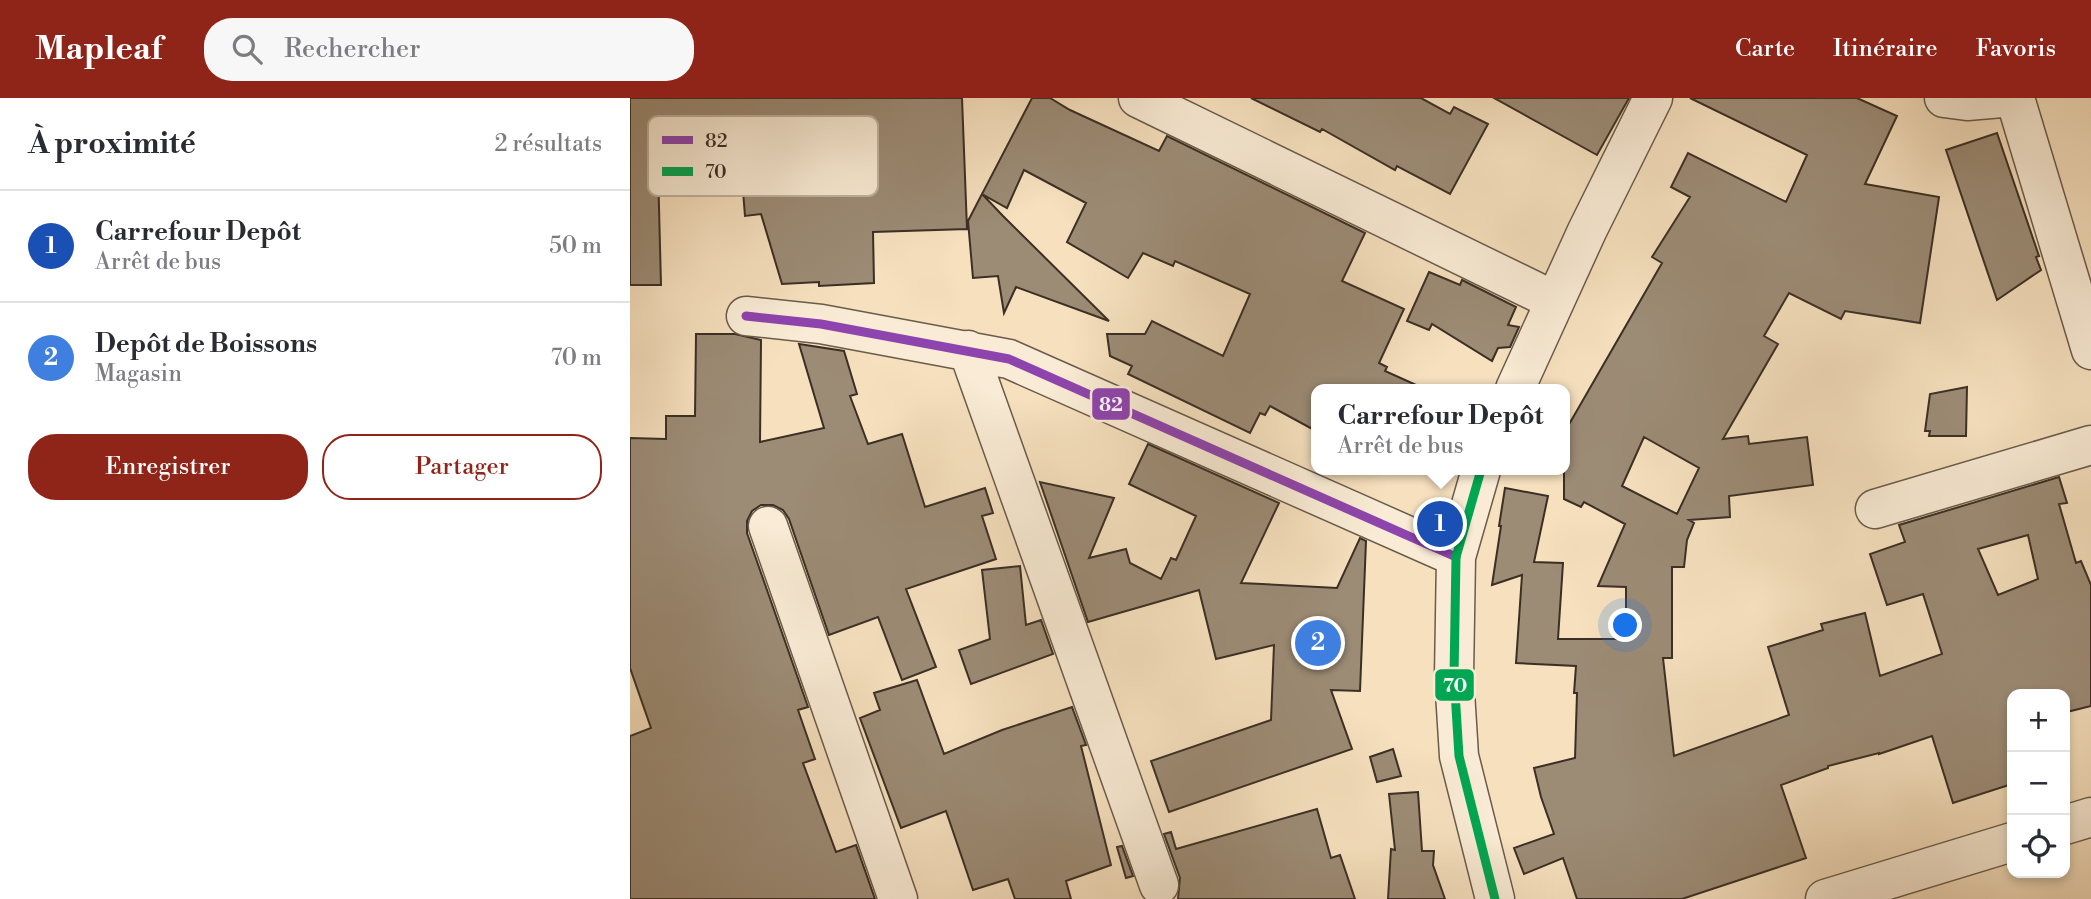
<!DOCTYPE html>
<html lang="fr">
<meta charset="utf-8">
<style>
body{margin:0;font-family:"Libre Bodoni",serif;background:#f7f7f7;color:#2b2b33}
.controls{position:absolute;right:21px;bottom:21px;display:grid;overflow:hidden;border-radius:14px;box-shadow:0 4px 10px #0003}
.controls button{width:63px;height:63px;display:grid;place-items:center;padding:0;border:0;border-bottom:2px solid #e1e1e2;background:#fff;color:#2b2b33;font:35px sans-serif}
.you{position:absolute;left:996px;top:528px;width:24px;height:24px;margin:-18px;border:5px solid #fff;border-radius:50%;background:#1a73e8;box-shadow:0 0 0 10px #1a73e833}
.badge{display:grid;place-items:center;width:46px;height:46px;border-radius:50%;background:#8f2418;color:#fff;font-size:23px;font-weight:700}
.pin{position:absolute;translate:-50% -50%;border:4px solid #fff;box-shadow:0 2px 7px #0006}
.popup{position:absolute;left:681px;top:286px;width:259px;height:91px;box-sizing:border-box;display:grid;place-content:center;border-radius:14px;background:#fff;filter:drop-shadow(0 2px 5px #0005);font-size:23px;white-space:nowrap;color:#7c7c81}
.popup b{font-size:26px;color:#2b2b33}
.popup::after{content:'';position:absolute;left:50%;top:100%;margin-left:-14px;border:14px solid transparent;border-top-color:#fff}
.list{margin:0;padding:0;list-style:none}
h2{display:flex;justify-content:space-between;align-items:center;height:91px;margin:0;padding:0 28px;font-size:30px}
h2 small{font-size:23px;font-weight:400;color:#7c7c81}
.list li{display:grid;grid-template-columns:46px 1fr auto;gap:21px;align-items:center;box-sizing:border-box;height:112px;padding:0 28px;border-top:2px solid #e1e1e2}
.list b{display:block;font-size:26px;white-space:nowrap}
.list p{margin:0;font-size:23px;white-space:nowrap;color:#7c7c81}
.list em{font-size:23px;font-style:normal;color:#7c7c81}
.actions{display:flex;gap:14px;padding:21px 28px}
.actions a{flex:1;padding:16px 0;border:2px solid #8f2418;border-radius:28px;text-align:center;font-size:24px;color:#8f2418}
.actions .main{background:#8f2418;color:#fff}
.icon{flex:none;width:38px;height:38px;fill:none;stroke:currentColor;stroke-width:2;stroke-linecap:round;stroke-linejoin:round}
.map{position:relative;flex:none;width:1461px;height:801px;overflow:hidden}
header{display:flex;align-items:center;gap:42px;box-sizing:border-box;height:98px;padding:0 35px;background:#8f2418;color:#fff}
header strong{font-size:33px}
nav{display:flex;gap:38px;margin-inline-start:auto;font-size:24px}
.search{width:490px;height:63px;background:#f7f7f7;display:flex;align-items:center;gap:18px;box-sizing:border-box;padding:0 24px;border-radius:28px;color:#7c7c81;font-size:26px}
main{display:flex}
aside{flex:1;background:#fff}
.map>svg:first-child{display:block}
.building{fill:#9c8b75;stroke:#3b2f25;stroke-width:2;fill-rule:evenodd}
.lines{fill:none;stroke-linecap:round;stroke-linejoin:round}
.minor-casing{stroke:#6a5b4b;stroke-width:41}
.minor{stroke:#f9ebd5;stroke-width:38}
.bus-1-casing{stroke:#f9ebd5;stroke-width:14}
.bus-2-casing{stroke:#f9ebd5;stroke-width:14}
.bus-1{stroke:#8e44ad;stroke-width:9}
.bus-2{stroke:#00a651;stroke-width:9}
.key{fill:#f9ebd5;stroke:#c0b3a0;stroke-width:2}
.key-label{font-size:19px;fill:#3b2f25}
.line-badge{stroke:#f9ebd5;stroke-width:2.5}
.badge-label{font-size:19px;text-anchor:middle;font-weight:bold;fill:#fff}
</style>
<header>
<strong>Mapleaf</strong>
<div class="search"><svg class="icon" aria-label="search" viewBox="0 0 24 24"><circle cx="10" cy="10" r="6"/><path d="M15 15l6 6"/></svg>Rechercher</div>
<nav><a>Carte</a><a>Itinéraire</a><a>Favoris</a></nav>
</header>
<main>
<aside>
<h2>À proximité<small>2 résultats</small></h2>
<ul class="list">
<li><span class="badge" style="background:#1a4fb4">1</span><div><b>Carrefour Depôt</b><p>Arrêt de bus</p></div><em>50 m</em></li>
<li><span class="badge" style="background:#3f7fe0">2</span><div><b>Depôt de Boissons</b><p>Magasin</p></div><em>70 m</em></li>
</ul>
<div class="actions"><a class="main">Enregistrer</a><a>Partager</a></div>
</aside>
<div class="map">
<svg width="1461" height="801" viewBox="0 0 1461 801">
<rect width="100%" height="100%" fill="#f6e0be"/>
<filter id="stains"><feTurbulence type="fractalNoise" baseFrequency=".00286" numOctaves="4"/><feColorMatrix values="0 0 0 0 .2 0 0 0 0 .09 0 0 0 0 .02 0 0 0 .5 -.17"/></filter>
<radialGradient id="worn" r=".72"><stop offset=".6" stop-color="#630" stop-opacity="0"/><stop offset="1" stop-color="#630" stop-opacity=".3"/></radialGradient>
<path class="building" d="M0 0H332L337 131 243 134 244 185 189 188V184L152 186 131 116 115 118 111 68 28 70 31 187H0Z
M402 0H420L440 12 529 53 537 38 735 135 712 183 774 211 749 265 757 269 755 273 795 291H686V333L640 308 635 317 630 315 620 335 498 276 502 268 480 258 477 236H515L522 223 593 258 620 196 545 163 543 168 513 155 498 180 437 144 456 105 394 72 377 110 352 96Z
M621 0H791L820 16 824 9 858 26 820 96 767 68 765 72 692 31 690 34Z
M864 0H999L967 57Z
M1060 0H1227L1267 18 1235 86 1309 99 1290 225 1215 213 1211 221 1159 195 1134 238 1148 246 1093 341 1118 338 1119 346 1177 339 1183 387 1099 398 1100 419 1059 422 1064 425 1057 442 1054 469H1042V560H1033L1044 658 1159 617 1138 549 1193 532 1191 526 1235 515 1250 578 1312 556 1293 496 1257 507 1240 456 1275 444 1269 427 1429 379 1437 405 1429 406 1446 465 1451 463 1461 487V608L1437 614 1435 596H1382V686L1323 705 1302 638 1249 656V655L1198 668V670L1151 687 1176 760 1052 801H947L933 760 894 776 884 750 924 736 911 699 904 670 945 660 947 595H944L946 568 886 565 892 477 862 487 871 428H869L875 390 918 398 904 464 933 465 928 541H996V489L968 488 995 426 954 404 951 409 934 401V335L1032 165 1022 159 1060 99 1041 89 1058 55 1156 104 1177 57ZM1014 339 1069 370 1047 416 992 388ZM1398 437 1408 481 1368 497 1348 451Z
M1367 35 1409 158 1406 159 1411 172 1367 202 1316 52Z
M352 96 373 118 479 223 386 189 374 215 368 178 343 180 338 123Z
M799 174 830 187 832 182 886 209 878 227 889 229 880 249 868 250 862 263 802 226 799 232 777 223Z
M66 236H105L131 242 130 344 194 330 169 246 214 253 227 296 220 298 238 346 272 336 295 409 355 390 363 415 352 418 366 461 276 491 306 569 272 582 248 519 199 537 159 421 153 412 143 407H131L122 413 117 423V435L178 609 168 612 185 661 173 665 206 754 226 747 245 801H0V638L21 630 0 570V340L36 341V318H65Z
M1337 289 1336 338H1299L1300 333H1295L1300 296Z
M518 346 649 405 611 485 707 490 730 440 736 443 730 593 701 592 722 651 539 714 521 663 641 622 644 547 586 561 569 492 458 524 410 384 484 400 459 460 496 451 500 465 531 481 541 460 546 462 566 418 499 386Z
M390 468 396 527 411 522 423 556 341 586 329 552 360 541 352 472Z
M287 582 314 656 372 632 442 609 456 647 451 648 481 767 436 783 441 801H385L378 781 343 792 316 713 271 730 230 620 250 612 244 595Z
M763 651 771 678 747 684 740 659Z
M788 694 792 753H804L803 767 815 801H758L761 751 765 752 759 696Z
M687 711 701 760 710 757 725 801H548L550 780 534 736 541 734 546 751Z
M492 748 503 778 496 780 487 749Z"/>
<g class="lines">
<g class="minor-casing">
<path id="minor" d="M508 0 925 203
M1314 0 1337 3 1372 0
M1385 0 1461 252
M116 218 191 226 379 261 826 459
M338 252 529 787
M885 291 957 133 1023 0
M851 372 826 459 824 578 829 658 865 801
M1245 411 1461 347
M138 428 268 801
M1435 727 1461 719
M1195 801 1382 744"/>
</g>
<use href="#minor" class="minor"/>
<g class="bus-1-casing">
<path id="bus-1" d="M116 218 191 226 379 261 826 459"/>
</g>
<g class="bus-2-casing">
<path id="bus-2" d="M851 372 826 459 824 578 829 658 865 801"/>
</g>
<use href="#bus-1" class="bus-1"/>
<use href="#bus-2" class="bus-2"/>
</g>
<rect x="18" y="18" width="230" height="80" rx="10" class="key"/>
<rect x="32" y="38" width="31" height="8" fill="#8e44ad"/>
<rect x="32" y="69" width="31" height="9" fill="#00a651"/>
<g class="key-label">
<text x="75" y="49">82</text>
<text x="75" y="80">70</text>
</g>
<g class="line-badge">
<rect x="461" y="289" width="40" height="34" rx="7" fill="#8e44ad"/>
<rect x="804" y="570" width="41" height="34" rx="7" fill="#00a651"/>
</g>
<g class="badge-label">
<text x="481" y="313">82</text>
<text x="825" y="594">70</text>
</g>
<rect width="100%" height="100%" filter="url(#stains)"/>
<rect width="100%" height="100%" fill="url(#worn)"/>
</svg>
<div class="controls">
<button>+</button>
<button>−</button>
<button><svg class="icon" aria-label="locate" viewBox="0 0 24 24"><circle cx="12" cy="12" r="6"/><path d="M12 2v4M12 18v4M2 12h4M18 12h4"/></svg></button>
</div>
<div class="you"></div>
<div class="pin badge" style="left:810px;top:426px;background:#1a4fb4">1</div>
<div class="popup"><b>Carrefour Depôt</b>Arrêt de bus</div>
<div class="pin badge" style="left:688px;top:545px;background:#3f7fe0">2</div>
</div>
</main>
